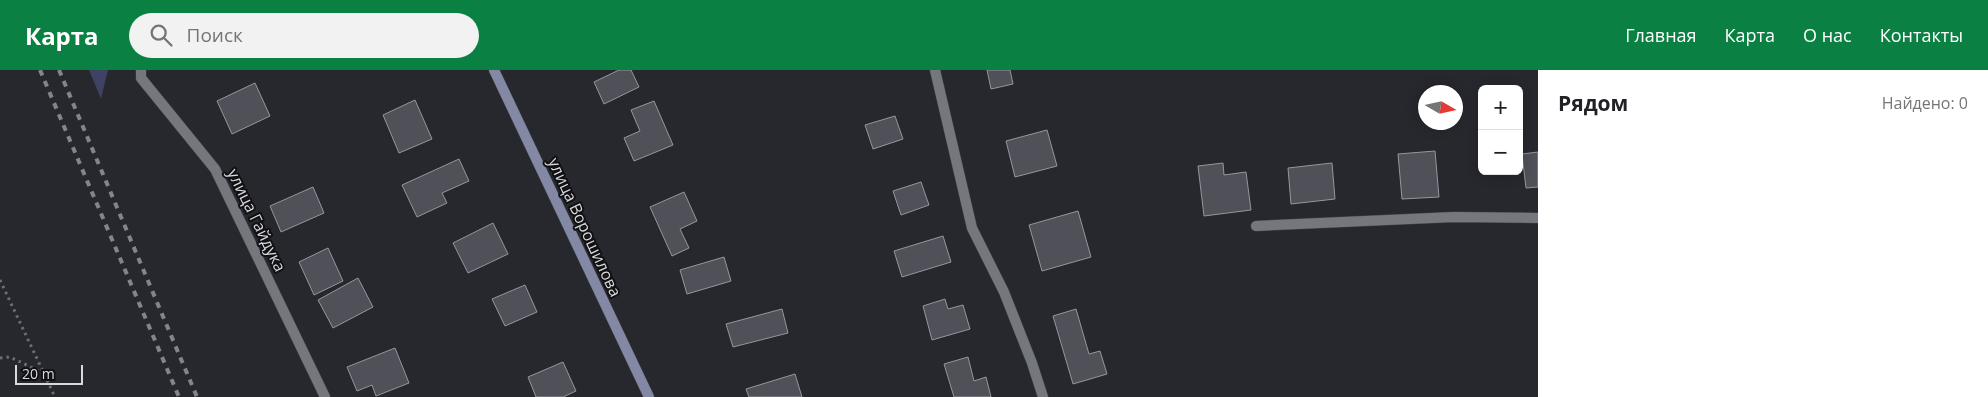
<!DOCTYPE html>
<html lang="ru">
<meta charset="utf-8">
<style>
body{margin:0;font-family:"Open Sans",sans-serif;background:#f2f2f2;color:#202124}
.controls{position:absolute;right:15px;top:15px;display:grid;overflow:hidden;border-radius:8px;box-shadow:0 2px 12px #0003}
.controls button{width:45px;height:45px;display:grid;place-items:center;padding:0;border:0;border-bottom:1px solid #e0e0e0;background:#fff;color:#202124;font:25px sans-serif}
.compass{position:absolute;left:1418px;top:15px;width:45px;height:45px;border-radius:50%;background:#fff;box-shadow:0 2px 12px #0003;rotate:99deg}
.scale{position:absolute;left:15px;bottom:12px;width:68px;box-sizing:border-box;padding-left:5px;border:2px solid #d9dade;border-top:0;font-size:14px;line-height:18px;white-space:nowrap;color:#d9dade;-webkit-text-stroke:4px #111114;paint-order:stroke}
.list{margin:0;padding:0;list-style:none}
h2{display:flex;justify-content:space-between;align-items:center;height:65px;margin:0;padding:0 20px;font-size:21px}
h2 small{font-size:16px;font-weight:400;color:#757577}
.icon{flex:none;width:28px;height:28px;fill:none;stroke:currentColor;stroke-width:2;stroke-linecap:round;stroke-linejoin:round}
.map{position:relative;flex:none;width:1538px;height:327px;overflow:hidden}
header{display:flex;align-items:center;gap:30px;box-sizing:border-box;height:70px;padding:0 25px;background:#0b8043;color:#fff}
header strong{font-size:24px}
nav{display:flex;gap:28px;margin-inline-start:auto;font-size:18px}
.search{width:350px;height:45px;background:#f2f2f2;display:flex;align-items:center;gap:12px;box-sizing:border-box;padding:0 18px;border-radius:28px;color:#757577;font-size:19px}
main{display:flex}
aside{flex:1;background:#fff}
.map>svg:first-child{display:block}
.green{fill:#3e4364}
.building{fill:#505158;stroke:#95979e}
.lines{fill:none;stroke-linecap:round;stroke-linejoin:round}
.minor-casing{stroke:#44454b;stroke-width:11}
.secondary-casing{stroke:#44454b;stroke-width:11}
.path{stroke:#6d6e73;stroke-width:3;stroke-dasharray:2.5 4;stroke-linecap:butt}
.minor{stroke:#75777e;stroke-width:10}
.secondary{stroke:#8388a4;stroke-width:10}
.rail{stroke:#84858a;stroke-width:4;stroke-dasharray:6 6;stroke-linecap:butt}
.labels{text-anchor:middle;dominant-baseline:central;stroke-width:4;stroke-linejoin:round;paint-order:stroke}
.street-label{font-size:16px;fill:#d9dade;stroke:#111114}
</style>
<header>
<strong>Карта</strong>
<div class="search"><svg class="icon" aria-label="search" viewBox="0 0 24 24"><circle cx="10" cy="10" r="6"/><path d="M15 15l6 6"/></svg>Поиск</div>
<nav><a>Главная</a><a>Карта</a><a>О нас</a><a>Контакты</a></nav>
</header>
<main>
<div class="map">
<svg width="1538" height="327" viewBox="0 0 1538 327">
<rect width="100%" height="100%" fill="#27282e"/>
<path class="green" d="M89 0H108L101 29Z"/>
<path class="building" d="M619 0H631L639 17 604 34 594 12Z
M987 0H1010L1013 14 991 19Z
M255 13 270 46 232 64 217 31Z
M415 30 432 69 399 83 383 45Z
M654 31 673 75 634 91 624 68 640 61 631 40Z
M895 46 903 69 873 79 865 55Z
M1047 60 1057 96 1015 107 1006 71Z
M1435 81 1439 127 1402 129 1398 84Z
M1538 82V117L1526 118 1522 84Z
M459 89 469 111 442 123 447 133 417 147 402 115Z
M1223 93 1224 105 1246 102 1251 140 1204 146 1198 96Z
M1332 93 1335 129 1291 134 1288 98Z
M921 112 929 135 901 145 893 121Z
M313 117 324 143 281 162 270 136Z
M684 122 697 151 680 159 689 178 672 186 650 137Z
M1078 141 1091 187 1042 201 1029 155Z
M493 153 508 184 468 203 453 173Z
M943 166 951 192 902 207 894 181Z
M328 178 343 211 314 225 299 192Z
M724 187 731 211 687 224 680 200Z
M358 208 373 237 333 258 318 230Z
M525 215 537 242 505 256 492 229Z
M945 229 948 239 963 235 970 259 932 270 923 236Z
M782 239 788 263 733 277 726 254Z
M1076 239 1089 284 1100 281 1107 304 1073 314 1053 246Z
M395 278 409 313 376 326 372 315 357 321 347 297Z
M968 287 974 311 986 307 991 327H954L944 294Z
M563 292 576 321 563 327H536L528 307Z
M795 304 802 327H749L746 319Z"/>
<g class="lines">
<g class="minor-casing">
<path id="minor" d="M141 0V8L215 99 325 327
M935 0 972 158 1004 222 1032 293 1043 327
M1256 156 1454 147 1538 148"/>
</g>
<g class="secondary-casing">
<path id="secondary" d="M494 0 649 327"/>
</g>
<path class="path" d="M0 210 55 327
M0 288 10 287 43 303"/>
<use href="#minor" class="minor"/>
<use href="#secondary" class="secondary"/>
<path class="rail" d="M40 0 179 327
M59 0 197 327"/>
</g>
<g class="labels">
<g class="street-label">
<text transform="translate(257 150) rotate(64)">улица Гайдука</text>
<text transform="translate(585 157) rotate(65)">улица Ворошилова</text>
</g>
</g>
</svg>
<div class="controls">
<button>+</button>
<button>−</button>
</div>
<svg class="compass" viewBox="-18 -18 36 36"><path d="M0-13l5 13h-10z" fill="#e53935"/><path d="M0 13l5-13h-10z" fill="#757577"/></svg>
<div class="scale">20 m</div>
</div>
<aside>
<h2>Рядом<small>Найдено: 0</small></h2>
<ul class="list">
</ul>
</aside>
</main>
